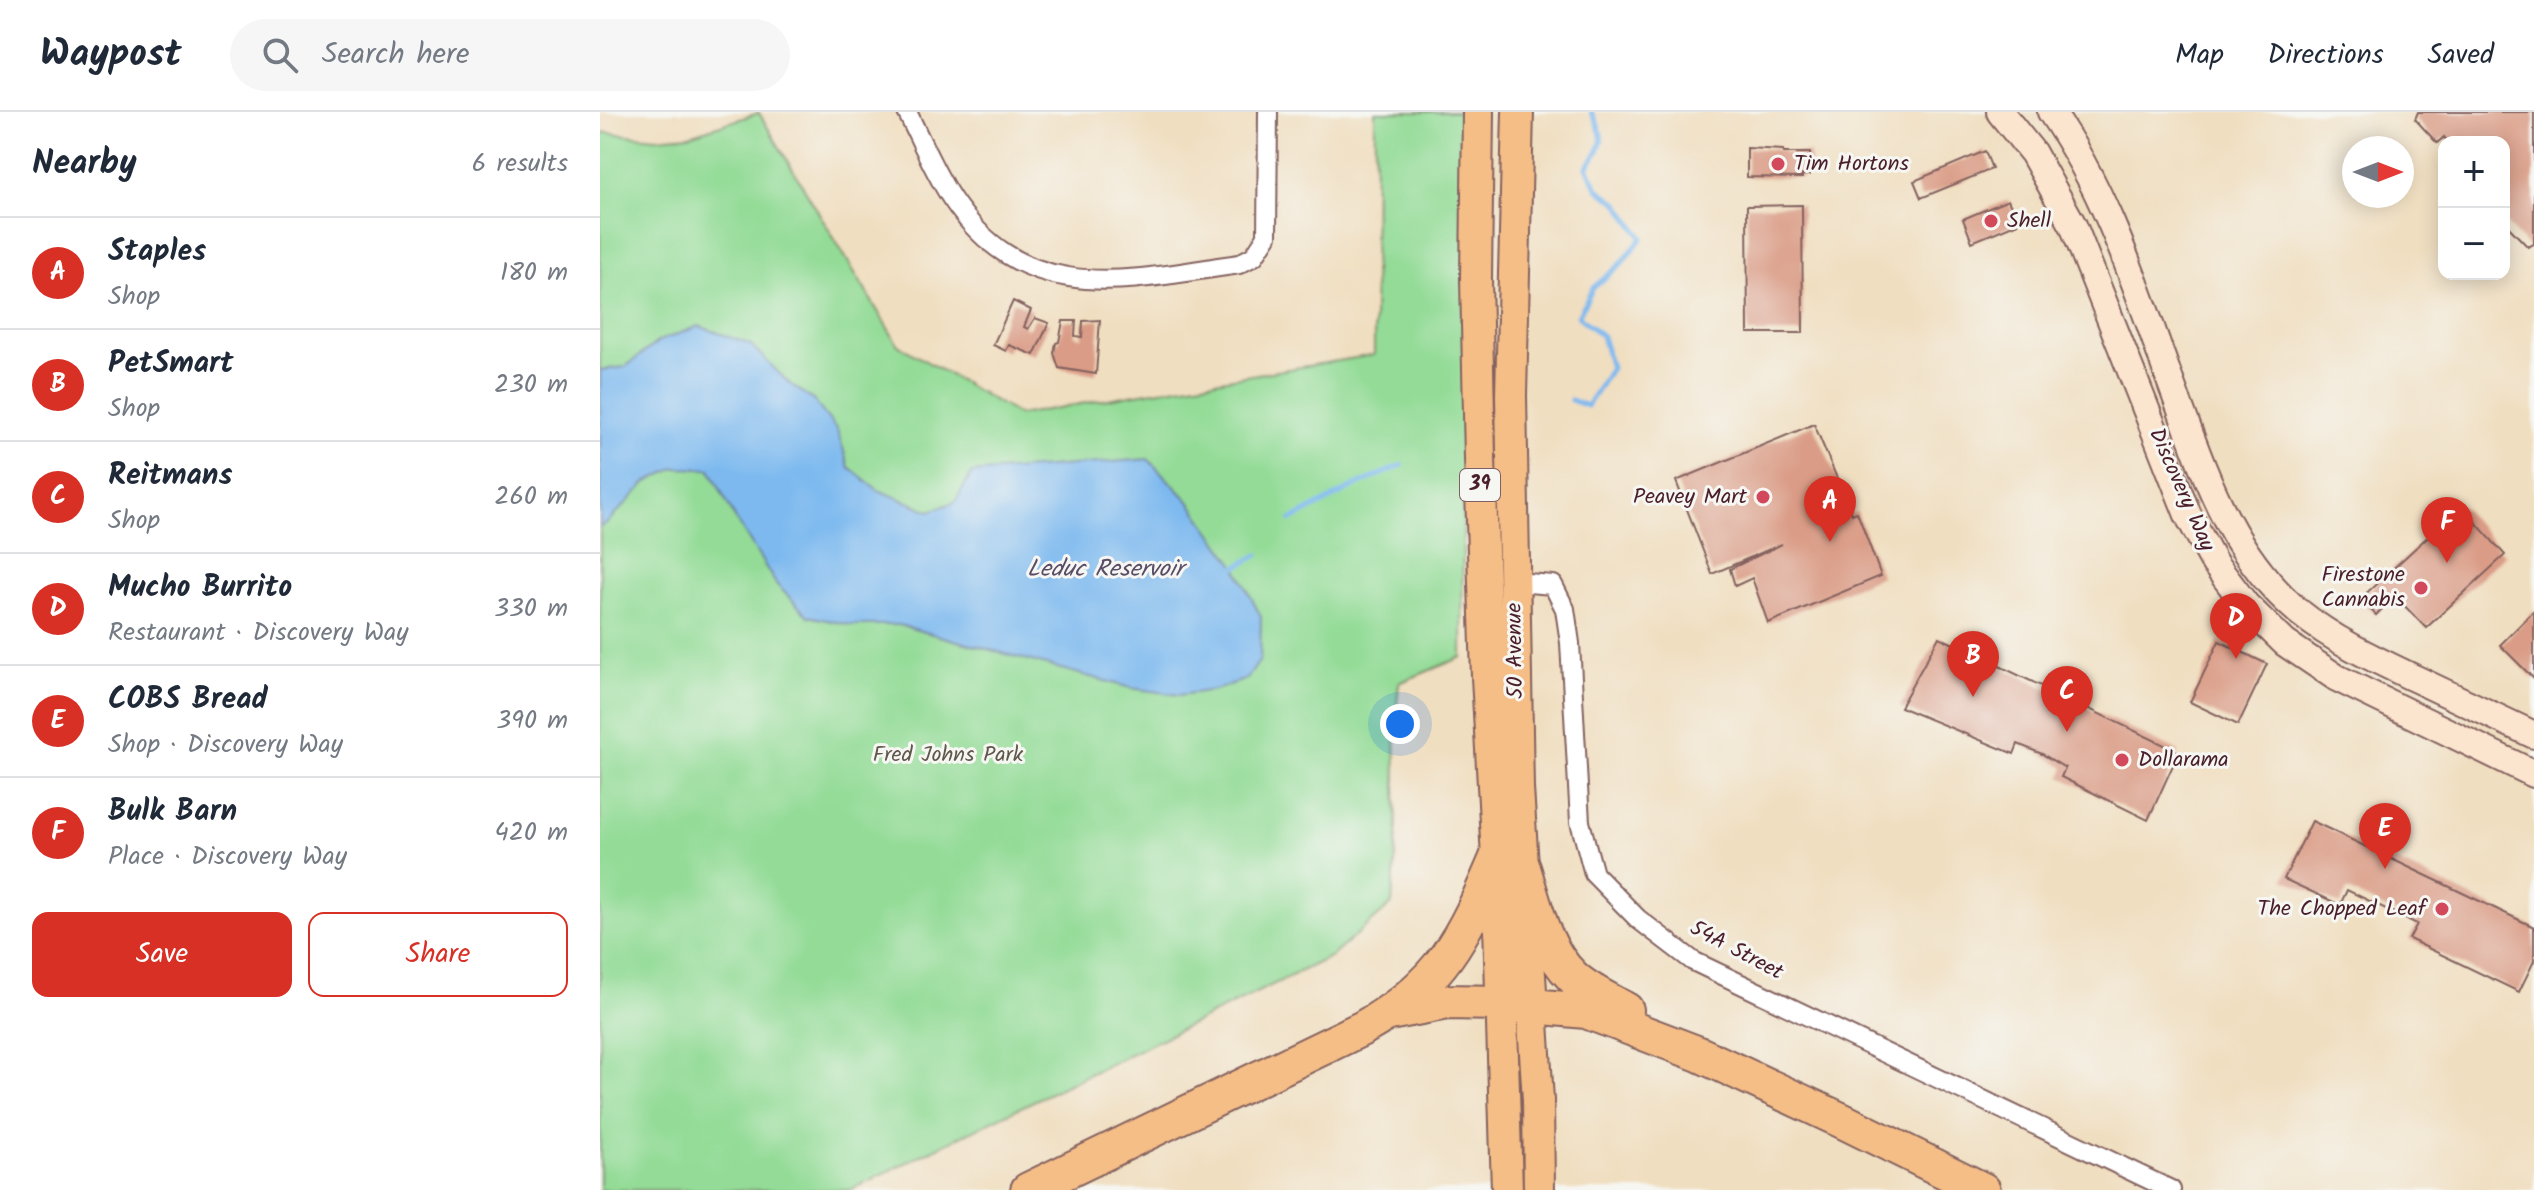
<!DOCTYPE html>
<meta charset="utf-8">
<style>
body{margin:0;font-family:Kalam,sans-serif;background:#f6f6f7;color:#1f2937}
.controls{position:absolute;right:24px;top:24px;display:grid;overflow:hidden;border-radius:16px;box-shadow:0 4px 20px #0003}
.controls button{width:72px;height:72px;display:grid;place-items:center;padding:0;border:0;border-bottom:2px solid #e0e1e3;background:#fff;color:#1f2937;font:40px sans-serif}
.compass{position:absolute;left:1742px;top:24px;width:72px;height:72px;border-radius:50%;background:#fff;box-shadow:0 4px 20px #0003;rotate:90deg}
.you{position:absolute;left:800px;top:612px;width:28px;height:28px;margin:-20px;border:6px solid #fff;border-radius:50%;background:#1a73e8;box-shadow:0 0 0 12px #1a73e833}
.badge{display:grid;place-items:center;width:52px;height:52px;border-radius:50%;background:#d93025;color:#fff;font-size:26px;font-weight:700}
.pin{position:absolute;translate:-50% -66px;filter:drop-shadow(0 2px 4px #0008)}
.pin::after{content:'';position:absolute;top:42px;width:28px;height:24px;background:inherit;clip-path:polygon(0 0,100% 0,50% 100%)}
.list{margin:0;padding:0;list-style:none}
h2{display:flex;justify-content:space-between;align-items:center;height:104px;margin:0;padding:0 32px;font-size:34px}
h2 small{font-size:26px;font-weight:400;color:#747a83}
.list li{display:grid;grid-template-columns:52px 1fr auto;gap:24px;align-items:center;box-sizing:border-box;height:112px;padding:0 32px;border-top:2px solid #e0e1e3}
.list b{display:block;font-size:30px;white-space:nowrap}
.list p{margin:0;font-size:26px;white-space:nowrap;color:#747a83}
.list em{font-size:26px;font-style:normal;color:#747a83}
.actions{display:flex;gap:16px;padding:24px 32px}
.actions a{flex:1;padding:18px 0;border:2px solid #d93025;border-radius:16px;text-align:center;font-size:28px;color:#d93025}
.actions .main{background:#d93025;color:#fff}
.icon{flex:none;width:44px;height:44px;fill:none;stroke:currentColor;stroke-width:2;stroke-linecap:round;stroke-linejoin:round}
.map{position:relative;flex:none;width:1934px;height:1078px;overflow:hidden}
header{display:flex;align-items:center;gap:48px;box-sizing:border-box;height:112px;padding:0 40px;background:#fff;border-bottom:2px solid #e0e1e3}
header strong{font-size:38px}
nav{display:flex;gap:44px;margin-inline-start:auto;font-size:28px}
.search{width:560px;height:72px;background:#f6f6f7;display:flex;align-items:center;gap:20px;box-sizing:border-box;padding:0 28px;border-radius:44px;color:#747a83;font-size:30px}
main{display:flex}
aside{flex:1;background:#fff}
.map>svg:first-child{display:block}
.green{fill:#93db96;stroke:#6e7d60;stroke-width:2}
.water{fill:#7db9ef;stroke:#646c8d;stroke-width:2}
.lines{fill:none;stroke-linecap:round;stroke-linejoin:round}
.stream{stroke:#7db9ef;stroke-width:5}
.building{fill:#da9c86}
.street-casing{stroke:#84625f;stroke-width:22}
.secondary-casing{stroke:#84625f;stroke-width:30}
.primary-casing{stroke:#84625f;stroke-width:34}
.highway-casing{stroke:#84625f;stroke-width:38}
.street{stroke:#fff;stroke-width:18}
.secondary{stroke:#fbe5cf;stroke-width:26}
.primary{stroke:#f6be87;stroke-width:30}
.highway{stroke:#f6be87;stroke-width:34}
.poi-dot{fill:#d1495b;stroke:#f6f6f2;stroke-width:3}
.labels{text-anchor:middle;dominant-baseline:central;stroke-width:6;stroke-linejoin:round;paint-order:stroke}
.shield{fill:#f6f6f2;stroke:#7e6067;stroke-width:2}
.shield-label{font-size:20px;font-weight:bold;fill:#4a1f2b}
.poi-label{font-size:22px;fill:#4a1f2b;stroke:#f6f6f2;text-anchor:start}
.street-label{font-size:22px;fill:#4a1f2b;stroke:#f6f6f2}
.park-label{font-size:22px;fill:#60574b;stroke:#f6f6f2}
.water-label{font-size:24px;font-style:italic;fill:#594d66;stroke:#f6f6f2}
</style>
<header>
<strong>Waypost</strong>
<div class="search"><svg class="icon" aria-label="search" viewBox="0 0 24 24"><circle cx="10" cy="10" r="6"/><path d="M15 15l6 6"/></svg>Search here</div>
<nav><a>Map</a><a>Directions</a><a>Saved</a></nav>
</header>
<main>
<aside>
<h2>Nearby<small>6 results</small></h2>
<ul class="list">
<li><span class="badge">A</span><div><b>Staples</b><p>Shop</p></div><em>180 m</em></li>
<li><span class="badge">B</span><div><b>PetSmart</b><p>Shop</p></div><em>230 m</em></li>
<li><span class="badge">C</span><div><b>Reitmans</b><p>Shop</p></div><em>260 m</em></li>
<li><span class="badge">D</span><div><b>Mucho Burrito</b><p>Restaurant · Discovery Way</p></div><em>330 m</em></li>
<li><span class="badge">E</span><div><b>COBS Bread</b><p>Shop · Discovery Way</p></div><em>390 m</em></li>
<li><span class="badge">F</span><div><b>Bulk Barn</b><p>Place · Discovery Way</p></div><em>420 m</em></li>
</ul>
<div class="actions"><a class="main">Save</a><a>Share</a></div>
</aside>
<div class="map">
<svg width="1934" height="1078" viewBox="0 0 1934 1078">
<rect width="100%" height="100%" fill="#f6f6f2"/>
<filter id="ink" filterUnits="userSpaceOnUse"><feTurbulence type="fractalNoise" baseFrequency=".0125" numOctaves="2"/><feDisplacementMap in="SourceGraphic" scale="16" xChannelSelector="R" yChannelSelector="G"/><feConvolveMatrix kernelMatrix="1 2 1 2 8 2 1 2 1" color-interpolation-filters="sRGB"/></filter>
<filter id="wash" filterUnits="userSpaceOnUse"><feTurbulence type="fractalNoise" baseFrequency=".006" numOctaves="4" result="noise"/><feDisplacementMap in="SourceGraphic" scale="32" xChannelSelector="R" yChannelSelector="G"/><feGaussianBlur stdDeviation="1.8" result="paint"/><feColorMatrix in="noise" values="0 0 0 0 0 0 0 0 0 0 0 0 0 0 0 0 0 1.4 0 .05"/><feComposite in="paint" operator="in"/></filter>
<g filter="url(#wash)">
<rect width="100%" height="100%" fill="#f0dec0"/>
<path class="green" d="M775 0H866L862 545 799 571 795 614 797 723 792 792 732 844 250 1078H0V20L56 26 89 23 159 1 298 233 419 303 536 282 774 243Z"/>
<path class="water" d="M99 214 150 232 190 272 213 288 237 318 249 355 278 378 330 399 355 390 372 361 548 347 588 388 636 455 661 505 660 548 647 567 615 578 579 583 531 576 299 513H251L208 504 176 472 134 404 110 357 75 356 47 370 7 411 0 415V258L25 255 59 229Z"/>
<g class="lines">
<path class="stream" d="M971 288 987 294 1011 256 1002 224 978 204 993 176 1020 153 1042 126 1018 91 998 77 987 55C1005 31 1006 26 991 0
M691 408 755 374 802 353
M636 455 658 443"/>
</g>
<g id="blocks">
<path class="building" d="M1818 0H1934V132L1928 135 1904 110V98L1908 94 1904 90V30H1848L1844 25 1837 31 1815 7Z
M1147 36 1183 38 1184 41H1210V63H1202V66L1147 65Z
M1385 39 1392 57 1321 86 1314 69Z
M1408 88 1418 111 1372 130 1363 107Z
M1202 93 1203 221H1148L1147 94Z
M413 189 431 198 424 215 428 217 435 206 449 211 434 243 409 233 406 239 393 233Z
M500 208 496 262 459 256 454 241 456 231 459 230 463 209H476L475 224 482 225 483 209Z
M1214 312 1252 402 1257 400 1281 464 1168 511 1152 466 1135 474 1130 457 1182 432 1112 462 1076 369Z
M1861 394 1905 443 1826 516 1795 484 1776 503 1760 487Z
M1934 499V567L1900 533Z
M1339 525 1579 640 1548 708 1461 665 1465 656 1442 642 1418 632 1414 642 1300 595Z
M1619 529 1667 552 1638 613 1590 590Z
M1712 709 1934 815V849L1919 880 1809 827 1817 812 1747 778 1740 793 1684 767Z"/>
</g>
</g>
<g filter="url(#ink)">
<use href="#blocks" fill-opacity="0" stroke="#84625f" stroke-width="2"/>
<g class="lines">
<g class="street-casing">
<path id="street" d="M307 0C321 28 334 60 352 87 426 197 528 168 639 152L654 144 667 124 668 0
M915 470 953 473 965 497 970 531 980 710 994 762 1038 807 1093 849 1571 1078"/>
</g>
<g class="secondary-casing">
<path id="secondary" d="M1400 0 1433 41 1473 113 1588 403 1615 452 1646 493 1685 531 1737 566 1934 662
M1451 0C1512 88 1542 194 1579 293 1607 369 1634 446 1699 500 1733 528 1774 547 1814 566 1854 585 1894 604 1934 623"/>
</g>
<g class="primary-casing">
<path id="primary" d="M878 0 876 167 880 346 887 565 897 746 907 1078
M918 0 911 283 918 676 938 988 939 1078"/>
</g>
<g class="highway-casing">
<path id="highway" d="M923 756C935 794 943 836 973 865 988 879 1009 888 1026 898
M789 901 847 890 901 891 986 899 1099 942 1245 1010 1383 1078
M428 1078 763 916C841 872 863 826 897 746"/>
</g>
<use href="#street" class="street"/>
<use href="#secondary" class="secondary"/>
<use href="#primary" class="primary"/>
<use href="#highway" class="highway"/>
</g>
</g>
<g class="poi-dot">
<circle cx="1178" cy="52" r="8"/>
<circle cx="1391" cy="109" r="8"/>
<circle cx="1163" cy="385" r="8"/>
<circle cx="1821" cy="476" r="8"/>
<circle cx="1522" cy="648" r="8"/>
<circle cx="1842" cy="797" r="8"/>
</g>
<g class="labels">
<rect class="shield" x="860" y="357" width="40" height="32" rx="6"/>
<g class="shield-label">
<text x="880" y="373">39</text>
</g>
<g class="poi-label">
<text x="1194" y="52">Tim Hortons</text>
<text x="1407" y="109">Shell</text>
<text x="1147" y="385" text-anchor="end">Peavey Mart</text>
<text x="1805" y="463" text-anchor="end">Firestone<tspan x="1805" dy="25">Cannabis</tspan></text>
<text x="1538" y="648">Dollarama</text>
<text x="1826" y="797" text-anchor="end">The Chopped Leaf</text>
</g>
<g class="street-label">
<text transform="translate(1581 378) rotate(66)">Discovery Way</text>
<text transform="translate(916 539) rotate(-91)">50 Avenue</text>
<text transform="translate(1136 839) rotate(28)">54A Street</text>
</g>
<g class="park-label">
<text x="348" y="643">Fred Johns Park</text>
</g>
<g class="water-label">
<text x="505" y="457">Leduc Reservoir</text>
</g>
</g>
</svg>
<div class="controls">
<button>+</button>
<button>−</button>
</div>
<svg class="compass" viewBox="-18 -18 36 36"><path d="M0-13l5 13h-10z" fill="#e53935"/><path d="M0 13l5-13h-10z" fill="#747a83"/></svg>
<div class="you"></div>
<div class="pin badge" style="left:1230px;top:430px">A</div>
<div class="pin badge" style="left:1373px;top:585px">B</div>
<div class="pin badge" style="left:1467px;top:620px">C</div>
<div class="pin badge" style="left:1636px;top:547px">D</div>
<div class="pin badge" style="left:1785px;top:757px">E</div>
<div class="pin badge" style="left:1847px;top:451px">F</div>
</div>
</main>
